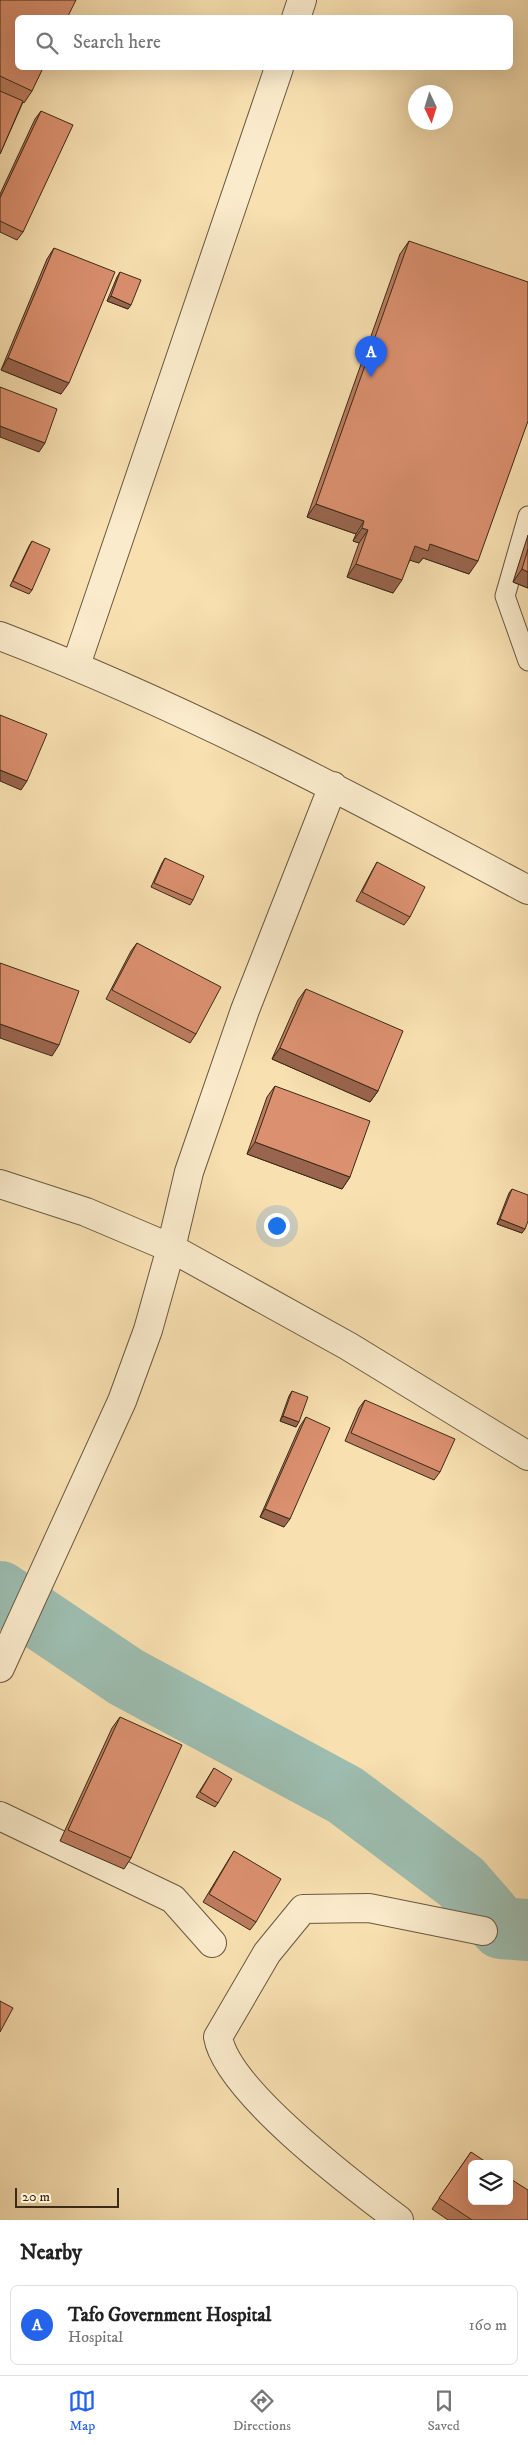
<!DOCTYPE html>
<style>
body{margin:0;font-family:"IM FELL DW Pica",serif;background:#f6f6f6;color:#222}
.controls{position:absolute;right:15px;bottom:15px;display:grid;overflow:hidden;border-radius:8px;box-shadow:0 5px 20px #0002}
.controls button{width:45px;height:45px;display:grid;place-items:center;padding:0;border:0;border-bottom:1px solid #e0e0e0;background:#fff;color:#222;font:25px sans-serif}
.compass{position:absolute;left:408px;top:85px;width:45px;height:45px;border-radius:50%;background:#fff;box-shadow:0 5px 20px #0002;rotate:176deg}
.scale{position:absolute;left:15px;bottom:12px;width:104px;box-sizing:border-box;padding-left:5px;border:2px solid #3b2a18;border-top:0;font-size:14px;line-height:18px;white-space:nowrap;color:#3b2a18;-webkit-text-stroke:4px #faebcc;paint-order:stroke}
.you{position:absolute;left:276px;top:1225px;width:18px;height:18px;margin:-12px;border:4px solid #fff;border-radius:50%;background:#1a73e8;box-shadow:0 0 0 8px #1a73e833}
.badge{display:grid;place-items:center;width:32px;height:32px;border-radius:50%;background:#2563eb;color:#fff;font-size:16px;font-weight:700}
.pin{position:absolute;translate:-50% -41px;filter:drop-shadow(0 1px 2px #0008)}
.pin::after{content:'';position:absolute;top:26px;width:18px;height:15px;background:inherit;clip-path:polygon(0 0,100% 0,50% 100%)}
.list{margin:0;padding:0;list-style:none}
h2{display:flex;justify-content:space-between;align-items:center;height:65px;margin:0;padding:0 20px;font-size:21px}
h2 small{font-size:16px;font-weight:400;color:#767676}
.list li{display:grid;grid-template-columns:32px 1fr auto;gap:15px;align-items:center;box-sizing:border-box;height:80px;margin:0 10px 10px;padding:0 10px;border:1px solid #e0e0e0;border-radius:8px}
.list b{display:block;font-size:19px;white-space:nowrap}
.list p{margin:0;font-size:16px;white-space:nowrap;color:#767676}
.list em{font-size:16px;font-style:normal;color:#767676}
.icon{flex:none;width:28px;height:28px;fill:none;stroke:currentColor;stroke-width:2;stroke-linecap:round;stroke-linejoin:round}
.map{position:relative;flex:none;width:528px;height:2220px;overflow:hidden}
.search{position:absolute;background:#fff;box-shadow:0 5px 20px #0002;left:15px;right:15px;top:15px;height:55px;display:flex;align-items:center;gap:12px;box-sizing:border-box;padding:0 18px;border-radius:8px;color:#767676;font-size:19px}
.sheet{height:155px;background:#fff}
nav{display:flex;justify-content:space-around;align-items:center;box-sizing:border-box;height:70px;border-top:1px solid #e0e0e0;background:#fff;font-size:14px;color:#767676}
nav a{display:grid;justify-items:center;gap:2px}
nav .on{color:#2563eb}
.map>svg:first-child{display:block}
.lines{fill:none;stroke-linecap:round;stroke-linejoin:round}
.river{stroke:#9dbdb0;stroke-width:62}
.service-casing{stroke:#6a583e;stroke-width:21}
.minor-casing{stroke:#6a583e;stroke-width:30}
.service{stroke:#faebcc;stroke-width:19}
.minor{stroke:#faebcc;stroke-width:28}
.wall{fill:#bc7c5f;stroke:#3b2a18}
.shaded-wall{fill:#99654e;stroke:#3b2a18}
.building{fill:#db906f;stroke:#3b2a18}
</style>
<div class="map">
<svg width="528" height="2220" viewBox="0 0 528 2220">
<rect width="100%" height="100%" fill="#f8e0b1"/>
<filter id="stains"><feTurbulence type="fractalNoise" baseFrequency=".004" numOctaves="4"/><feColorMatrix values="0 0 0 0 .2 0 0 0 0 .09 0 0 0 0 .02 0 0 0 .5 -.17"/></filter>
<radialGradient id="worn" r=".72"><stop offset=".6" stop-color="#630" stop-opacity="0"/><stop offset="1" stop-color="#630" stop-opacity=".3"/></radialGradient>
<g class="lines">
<path class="river" d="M0 1592 126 1677 345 1795 461 1882 501 1928 528 1930"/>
<g class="service-casing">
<path id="service" d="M528 516 505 596 528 661"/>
</g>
<g class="minor-casing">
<path id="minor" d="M296 18 302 0
M0 636C183 706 356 798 528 890
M76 665 279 68
M0 1184 86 1212 171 1248 348 1346 528 1456
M0 1668 122 1401 148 1330 171 1248 189 1172 245 1010 333 786
M0 1816 173 1899 212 1943
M399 2220C354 2186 227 2091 218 2037L267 1953 303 1909 369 1908 483 1931"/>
</g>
<use href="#service" class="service"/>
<use href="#minor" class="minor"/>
</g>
<path class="wall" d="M0 0 32 91 24 103 23 102 0 154Z
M41 111 23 232 17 240 0 232V194L35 119Z
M409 241 469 574 423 558 419 563 410 560 393 593 347 577 359 543 353 541 356 534 307 517 400 254Z
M54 248 61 394 1 370 47 259Z
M120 272 128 309 107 301 117 277Z
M528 535V588L513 582Z
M32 541V590L29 594 10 586 29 546Z
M165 858 193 900 190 905 151 887 162 863Z
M377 862 410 917 404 925 356 901 372 871Z
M137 943 196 1034 190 1043 106 999 131 951Z
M306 989 378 1091 370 1102 272 1059 298 1000Z
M275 1086 350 1177 342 1189 247 1154 267 1097Z
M512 1189 522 1233 497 1224 509 1193Z
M292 1391 296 1427 280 1421 289 1396Z
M365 1400 440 1472 434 1480 345 1441 359 1408Z
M306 1417 284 1527 260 1517 300 1426Z
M120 1717 131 1858 124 1869 60 1841 112 1728Z
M214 1768 218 1803 215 1807 196 1797Z
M234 1851 256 1922 250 1930 203 1902 229 1859Z
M471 2152 528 2220H448L432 2209Z"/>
<path class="shaded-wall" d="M111 296 131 305 128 309 107 301Z
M8 358 69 383 61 394 1 370Z
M0 426 45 443 39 452 0 437Z
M316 504 364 521 356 534 307 517Z
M362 528 368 530 359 543 353 541Z
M430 544 478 561 469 574 423 558 419 563 406 559 415 546Z
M356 564 402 580 393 593 347 577Z
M522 569 528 572V588L513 582Z
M0 770 27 781 21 790 0 781Z
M0 1024 59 1045 52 1056 0 1038Z
M280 1048 378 1091 370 1102 272 1059Z
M255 1142 350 1177 342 1189 247 1154Z
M500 1219 525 1229 522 1233 497 1224Z
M283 1416 299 1422 296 1427 280 1421Z
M265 1509 290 1519 284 1527 260 1517Z"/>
<path class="building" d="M0 0H76L67 18H18V68H43L32 91 0 76Z
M0 91 23 101 0 154Z
M41 111 73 125 23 232 0 221V198Z
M409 241 528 282V421L478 561 430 544 428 551 415 546 402 580 356 564 368 530 362 528 364 521 316 504Z
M54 248 115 272 69 383 8 358Z
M120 272 141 280 131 305 111 296Z
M0 387 57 409 45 443 0 426Z
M32 541 50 549 32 590 13 581Z
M528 549V572L522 569Z
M0 715 47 734 27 781 0 770Z
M165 858 204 876 193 900 154 883Z
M377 862 425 887 410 917 362 892Z
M137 943 221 987 196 1034 112 990Z
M0 963 79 991 59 1045 0 1024Z
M306 989 403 1031 378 1091 280 1048Z
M275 1086 370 1121 350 1177 255 1142Z
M512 1189 528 1195V1221L525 1229 500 1219Z
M292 1391 308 1397 299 1422 283 1416Z
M365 1400 455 1439 440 1472 351 1433Z
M306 1417 330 1428 290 1519 265 1509Z
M120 1717 182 1745 131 1858 68 1830Z
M214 1768 232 1779 218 1803 200 1792Z
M234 1851 281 1879 256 1922 209 1894Z
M0 2001 13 2008 0 2032Z
M471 2152 489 2164H472V2201H509V2178L528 2190V2220H472L439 2198Z"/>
<rect width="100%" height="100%" filter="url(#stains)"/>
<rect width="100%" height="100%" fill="url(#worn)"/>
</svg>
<div class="controls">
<button><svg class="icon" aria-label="layers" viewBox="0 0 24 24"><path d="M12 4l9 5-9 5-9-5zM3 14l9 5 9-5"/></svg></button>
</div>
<svg class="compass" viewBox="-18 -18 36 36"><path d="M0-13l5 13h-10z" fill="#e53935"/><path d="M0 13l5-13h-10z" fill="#767676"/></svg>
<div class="scale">20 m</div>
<div class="you"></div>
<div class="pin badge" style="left:371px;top:377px">A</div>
<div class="search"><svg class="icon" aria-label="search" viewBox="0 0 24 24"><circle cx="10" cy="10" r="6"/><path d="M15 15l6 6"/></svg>Search here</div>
</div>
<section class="sheet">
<h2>Nearby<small></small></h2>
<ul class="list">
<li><span class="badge">A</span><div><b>Tafo Government Hospital</b><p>Hospital</p></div><em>160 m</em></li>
</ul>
</section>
<nav>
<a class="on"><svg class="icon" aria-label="map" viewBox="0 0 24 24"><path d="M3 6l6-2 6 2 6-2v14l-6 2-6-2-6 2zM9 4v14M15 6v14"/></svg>Map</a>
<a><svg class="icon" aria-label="directions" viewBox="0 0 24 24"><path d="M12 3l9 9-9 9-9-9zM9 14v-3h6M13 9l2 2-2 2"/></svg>Directions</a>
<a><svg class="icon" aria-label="saved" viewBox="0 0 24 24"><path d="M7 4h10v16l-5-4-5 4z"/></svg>Saved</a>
</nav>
